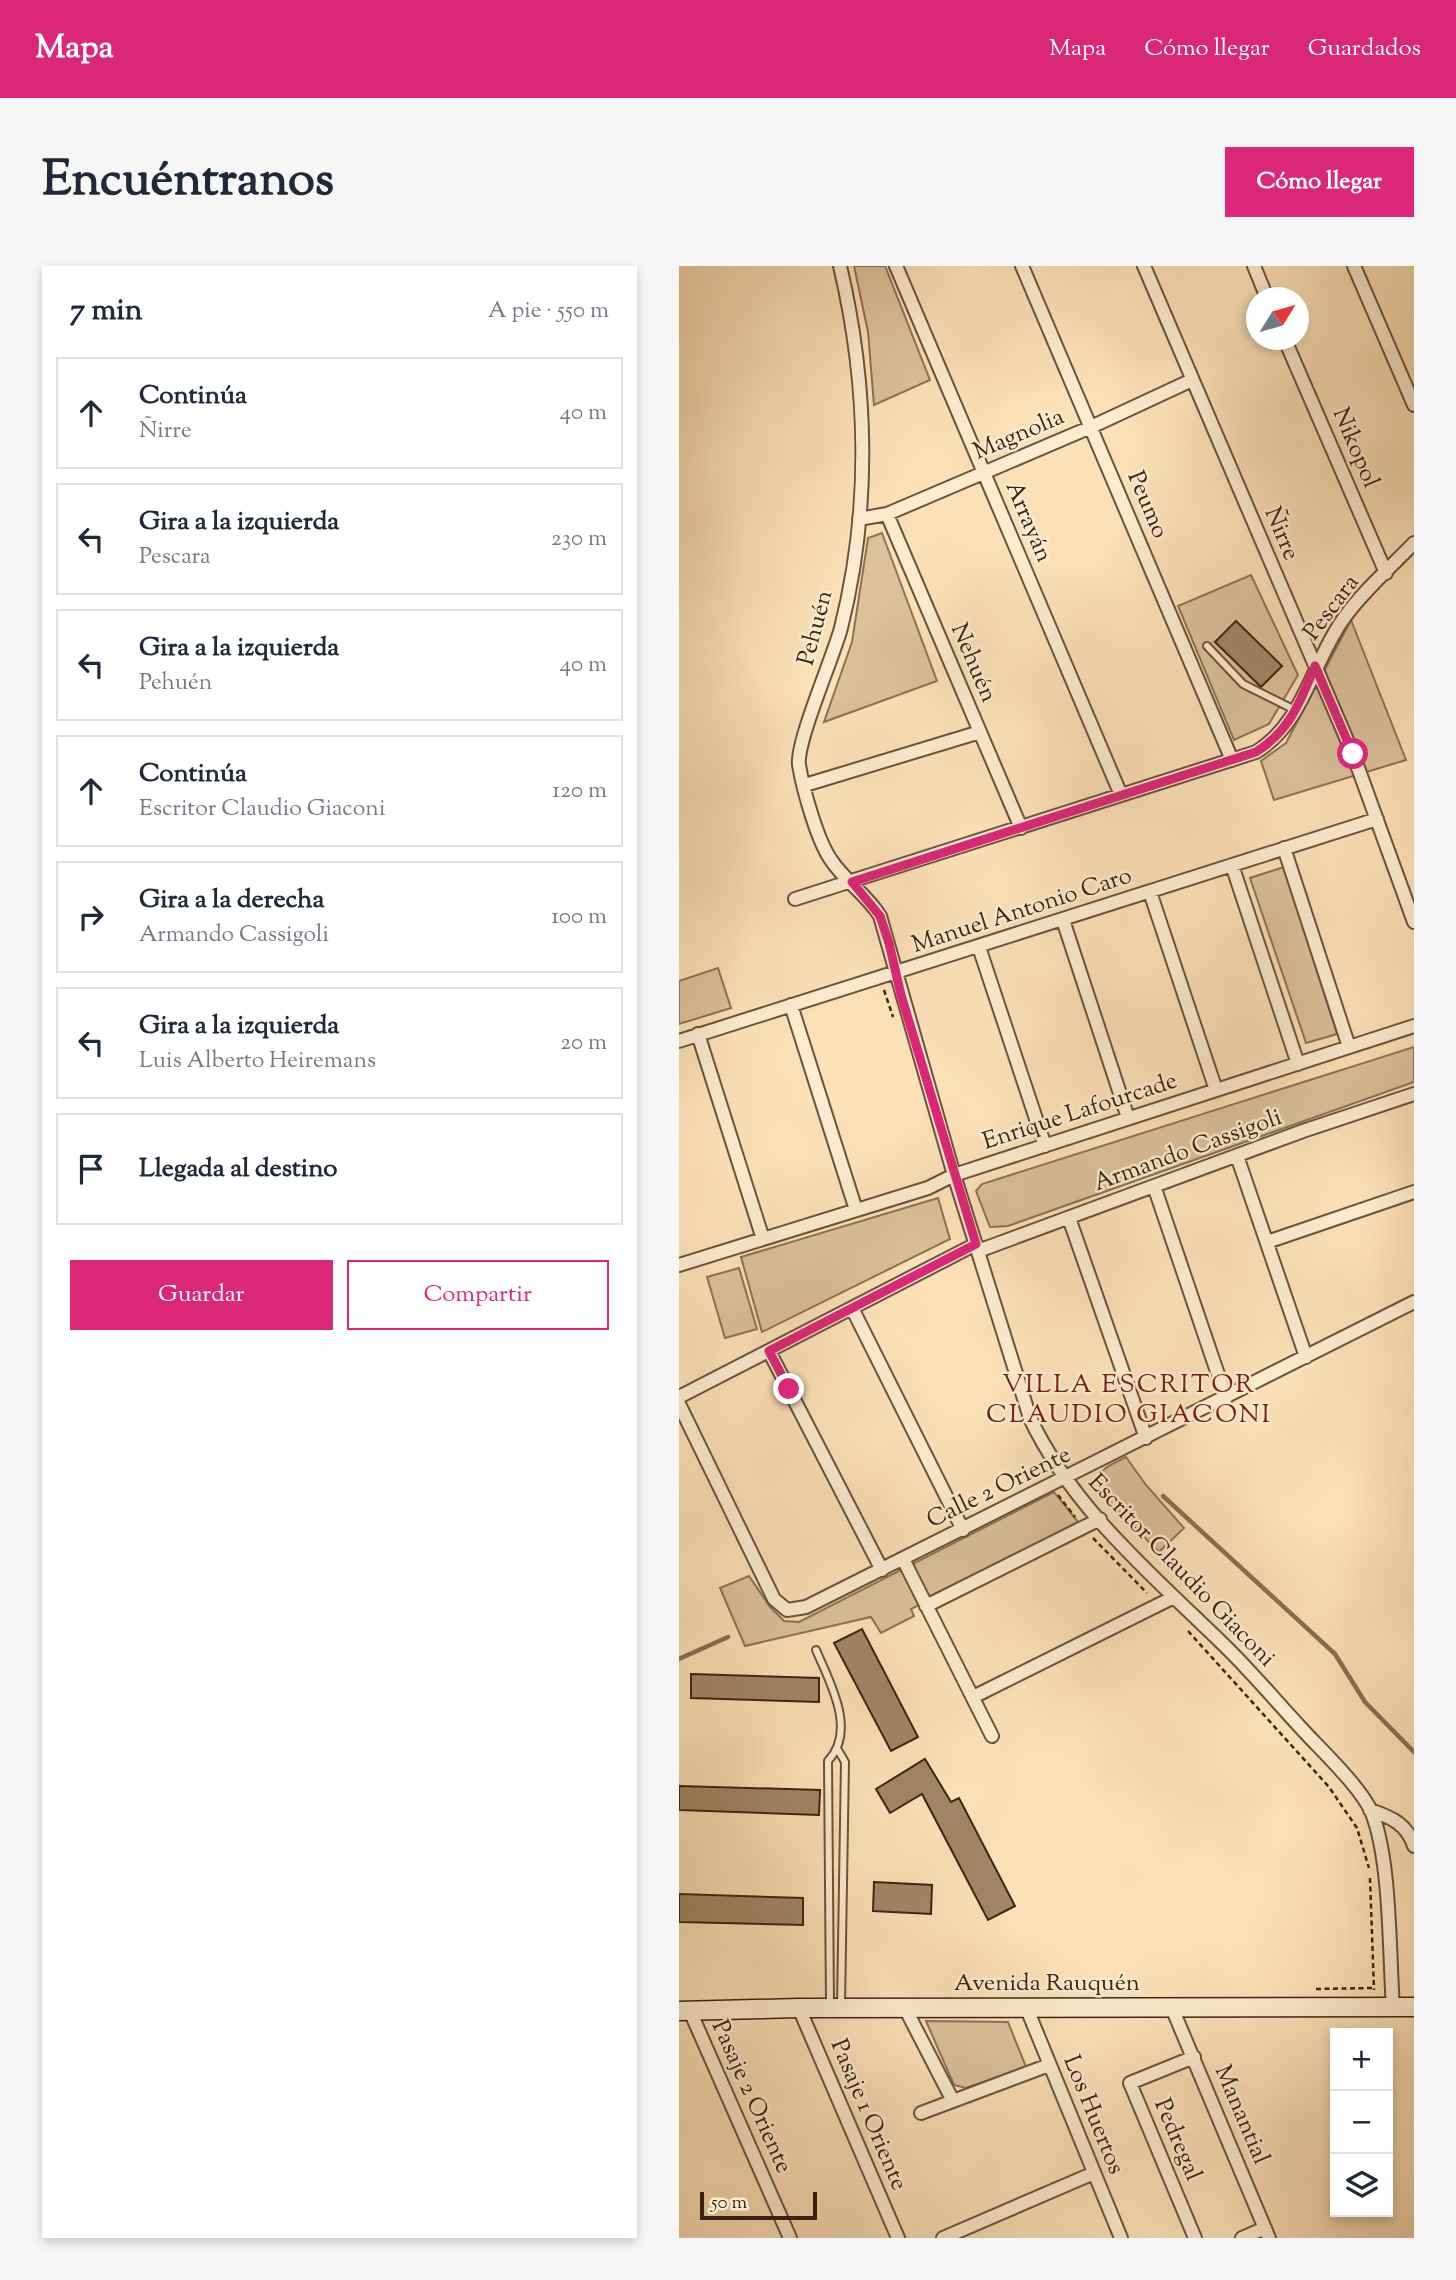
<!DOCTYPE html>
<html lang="es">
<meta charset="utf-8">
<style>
body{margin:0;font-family:"Sorts Mill Goudy",serif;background:#f6f6f7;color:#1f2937}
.controls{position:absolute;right:21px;bottom:21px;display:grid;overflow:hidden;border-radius:0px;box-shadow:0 4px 10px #0003}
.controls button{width:63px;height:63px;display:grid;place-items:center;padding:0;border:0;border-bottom:2px solid #e0e1e3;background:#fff;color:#1f2937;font:35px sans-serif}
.compass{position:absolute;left:567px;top:21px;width:63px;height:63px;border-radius:50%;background:#fff;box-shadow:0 4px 10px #0003;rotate:53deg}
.scale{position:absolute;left:21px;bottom:18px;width:117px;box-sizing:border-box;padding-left:7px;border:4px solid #3c2311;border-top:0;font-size:19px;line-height:24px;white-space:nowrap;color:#3c2311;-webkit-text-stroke:5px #fdecd1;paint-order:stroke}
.stop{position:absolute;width:21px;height:21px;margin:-16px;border:5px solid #db2777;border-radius:50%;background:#fff}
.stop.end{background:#db2777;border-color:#fff;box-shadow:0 2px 7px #0008}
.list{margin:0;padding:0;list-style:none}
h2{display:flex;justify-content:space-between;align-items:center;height:91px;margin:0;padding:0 28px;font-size:30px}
h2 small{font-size:23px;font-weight:400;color:#747a83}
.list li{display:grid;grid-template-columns:46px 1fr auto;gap:21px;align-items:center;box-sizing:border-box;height:112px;margin:0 14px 14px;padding:0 14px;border:2px solid #e0e1e3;border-radius:0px}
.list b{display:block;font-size:26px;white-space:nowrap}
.list p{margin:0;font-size:23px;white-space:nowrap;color:#747a83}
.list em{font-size:23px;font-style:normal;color:#747a83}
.actions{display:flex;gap:14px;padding:21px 28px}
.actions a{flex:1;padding:16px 0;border:2px solid #db2777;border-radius:0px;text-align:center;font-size:24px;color:#db2777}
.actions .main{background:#db2777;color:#fff}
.icon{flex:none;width:38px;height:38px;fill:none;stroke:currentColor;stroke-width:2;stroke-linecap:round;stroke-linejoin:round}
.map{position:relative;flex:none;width:735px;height:1972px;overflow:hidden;border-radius:0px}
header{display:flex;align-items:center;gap:42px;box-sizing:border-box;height:98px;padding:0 35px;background:#db2777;color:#fff}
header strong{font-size:33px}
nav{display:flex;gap:38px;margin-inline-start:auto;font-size:24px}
.intro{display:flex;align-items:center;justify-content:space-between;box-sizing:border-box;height:168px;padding:0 42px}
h1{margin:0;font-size:49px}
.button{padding:18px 32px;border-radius:0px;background:#db2777;color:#fff;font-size:24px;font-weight:700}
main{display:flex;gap:42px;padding:0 42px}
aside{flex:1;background:#fff;border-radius:0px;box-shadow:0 4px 10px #0003}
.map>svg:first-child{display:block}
.green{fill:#dbc19c;stroke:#8c7256;stroke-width:2}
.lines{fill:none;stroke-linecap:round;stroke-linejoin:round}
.stream{stroke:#886e53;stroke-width:4.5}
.building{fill:#a08668;stroke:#3c2311;stroke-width:2}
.lane-casing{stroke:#6c523b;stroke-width:10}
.street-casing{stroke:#6c523b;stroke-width:16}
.secondary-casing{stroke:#3c2311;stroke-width:21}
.path{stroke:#3c2311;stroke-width:2.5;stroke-dasharray:5 3.5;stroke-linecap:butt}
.lane{stroke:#fdecd1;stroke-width:6}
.street{stroke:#fdecd1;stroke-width:12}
.secondary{stroke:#fdecd1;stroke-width:18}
.route{stroke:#db2777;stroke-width:9}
.labels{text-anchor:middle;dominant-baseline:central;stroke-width:5;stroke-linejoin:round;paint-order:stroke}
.street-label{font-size:24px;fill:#3c2311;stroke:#fdecd1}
.neighbourhood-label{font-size:26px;letter-spacing:2px;fill:#7a1f14;stroke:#fdecd1}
</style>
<header>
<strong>Mapa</strong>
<nav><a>Mapa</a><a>Cómo llegar</a><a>Guardados</a></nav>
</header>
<div class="intro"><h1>Encuéntranos</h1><a class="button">Cómo llegar</a></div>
<main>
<aside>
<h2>7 min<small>A pie · 550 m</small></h2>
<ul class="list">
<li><svg class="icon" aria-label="ahead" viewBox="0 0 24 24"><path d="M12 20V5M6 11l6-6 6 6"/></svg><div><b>Continúa</b><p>Ñirre</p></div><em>40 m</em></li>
<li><svg class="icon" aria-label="left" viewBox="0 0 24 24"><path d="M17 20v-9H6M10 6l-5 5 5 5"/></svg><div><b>Gira a la izquierda</b><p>Pescara</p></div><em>230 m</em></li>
<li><svg class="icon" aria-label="left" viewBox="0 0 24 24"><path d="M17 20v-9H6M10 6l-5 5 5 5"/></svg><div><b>Gira a la izquierda</b><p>Pehuén</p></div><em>40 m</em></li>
<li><svg class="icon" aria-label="ahead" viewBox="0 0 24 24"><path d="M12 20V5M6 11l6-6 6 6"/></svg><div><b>Continúa</b><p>Escritor Claudio Giaconi</p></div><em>120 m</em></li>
<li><svg class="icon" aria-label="right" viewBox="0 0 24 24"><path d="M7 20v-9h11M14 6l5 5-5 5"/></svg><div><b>Gira a la derecha</b><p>Armando Cassigoli</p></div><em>100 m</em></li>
<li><svg class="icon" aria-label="left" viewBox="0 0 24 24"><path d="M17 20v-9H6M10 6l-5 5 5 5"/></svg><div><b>Gira a la izquierda</b><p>Luis Alberto Heiremans</p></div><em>20 m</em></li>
<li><svg class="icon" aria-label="arrive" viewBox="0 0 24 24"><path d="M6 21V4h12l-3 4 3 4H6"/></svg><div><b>Llegada al destino</b></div></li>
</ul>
<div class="actions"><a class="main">Guardar</a><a>Compartir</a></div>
</aside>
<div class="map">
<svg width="735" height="1972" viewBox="0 0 735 1972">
<rect width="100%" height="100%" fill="#fce1b8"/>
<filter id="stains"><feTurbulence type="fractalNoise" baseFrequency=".00286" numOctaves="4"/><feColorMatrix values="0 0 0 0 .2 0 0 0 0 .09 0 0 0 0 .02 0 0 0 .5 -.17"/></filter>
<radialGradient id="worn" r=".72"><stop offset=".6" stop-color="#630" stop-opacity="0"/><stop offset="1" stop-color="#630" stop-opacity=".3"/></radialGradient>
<path class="green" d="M175 0H206L251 114 195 139 189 66Z
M203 267 258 415 145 456 173 376 189 272Z
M572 309 619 409 590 458 555 474 499 340Z
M672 354 727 494 595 534 582 495 607 477Z
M605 601 658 768 627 777 571 612Z
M39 702 52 742 0 758V715Z
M735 781V816L329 960 311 961 297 925 303 918Z
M259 932 271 973 83 1066 62 991Z
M60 1002 78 1063 46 1072 28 1011Z
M447 1191 467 1219 505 1262 480 1286 420 1226C415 1203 430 1200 447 1191Z
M375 1226 399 1256 232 1343 235 1350 202 1367 192 1351 66 1380 41 1322 70 1310 91 1341 105 1355 120 1356Z
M247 1755 329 1756 347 1801 287 1822 275 1819Z"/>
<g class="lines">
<path class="stream" d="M484 1230 656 1388 686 1436 735 1486
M0 1393 49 1371"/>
</g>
<path class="building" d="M557 355 603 400 582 421 536 376Z
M183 1363 239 1471 212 1485 155 1377Z
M12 1408 140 1412V1436L12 1432Z
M246 1493 272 1536 280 1532 336 1640 309 1654 243 1528 211 1547 197 1523Z
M0 1520 141 1524 140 1549 0 1544Z
M195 1616 253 1619 252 1648 194 1645Z
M0 1628 124 1632V1659L0 1656Z"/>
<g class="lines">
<g class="lane-casing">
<path id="lane" d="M528 380 564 418 616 444
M137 1384C151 1417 178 1464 149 1495L151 1740
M159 1484 166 1496 162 1739"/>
</g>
<g class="street-casing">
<path id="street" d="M161 0C189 119 192 243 162 362 154 392 117 476 120 499 124 523 138 574 152 594 166 615 187 628 201 650L275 909 351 1152C394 1244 478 1313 550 1384 575 1409 598 1436 622 1462 641 1483 682 1521 693 1547 712 1596 710 1686 714 1741
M217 0 442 529
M343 0 553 494
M465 0 674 488 735 656
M575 0 588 32
M675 0 735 139
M606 74 707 307
M208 248 342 562
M180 253 208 248 412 161 513 114
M126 519 301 466
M605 582 670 781
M553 599 619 798
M471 626 537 824
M116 633 577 486C625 457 633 396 665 352 684 325 712 301 735 277
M384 654 449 852
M300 681 366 880
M112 739 177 944
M19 768 84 973
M0 775 698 553
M558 890 627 1091
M475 920 547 1132
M390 952 467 1172
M588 976 735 926
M299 985 624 865 735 828
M0 999 249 922 275 909 735 760
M173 1042 284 1264
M90 1085 203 1304
M0 1131 297 978
M0 1138 95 1333 108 1344 127 1341 735 1036
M224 1293 313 1470
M247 1340 421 1253
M294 1431 495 1331
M691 1544C712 1551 728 1558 735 1580
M120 1742 219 1972
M226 1742 274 1835
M493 1742 590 1972
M348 1743 442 1972
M11 1745 111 1972
M515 1791 451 1817 516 1972
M242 1847 370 1799
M264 1972 415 1907
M563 1972 586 1962"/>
</g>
<g class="secondary-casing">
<path id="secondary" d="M0 1745 120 1742 735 1741"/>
</g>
<path class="path" d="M205 724 214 751
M379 1229 396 1251
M414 1272 468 1327
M509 1365 650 1521 678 1562 690 1602
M691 1612 695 1724
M637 1723 693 1722"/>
<use href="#lane" class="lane"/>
<use href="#street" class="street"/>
<use href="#secondary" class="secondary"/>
</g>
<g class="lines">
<path class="route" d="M110 1123 90 1085 297 978 222 729 210 677 201 650 173 616 577 486C611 465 621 436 636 400L674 488"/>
</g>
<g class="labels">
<g class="street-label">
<text transform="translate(340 169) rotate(-23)">Magnolia</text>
<text transform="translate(676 182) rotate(67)">Nikopol</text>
<text transform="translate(468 239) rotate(67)">Peumo</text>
<text transform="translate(349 256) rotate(67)">Arrayán</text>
<text transform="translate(602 268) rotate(67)">Ñirre</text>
<text transform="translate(653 342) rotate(-53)">Pescara</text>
<text transform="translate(137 362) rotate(-75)">Pehuén</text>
<text transform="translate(294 397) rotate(67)">Nehuén</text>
<text transform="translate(343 645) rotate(-18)">Manuel Antonio Caro</text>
<text transform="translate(401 846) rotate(-18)">Enrique Lafourcade</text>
<text transform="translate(509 885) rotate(-20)">Armando Cassigoli</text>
<text transform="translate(320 1222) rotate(-26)">Calle 2 Oriente</text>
<text transform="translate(502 1305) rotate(46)">Escritor Claudio Giaconi</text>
<text x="368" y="1718">Avenida Rauquén</text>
<text transform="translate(72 1831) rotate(66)">Pasaje 2 Oriente</text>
<text transform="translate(189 1849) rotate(67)">Pasaje 1 Oriente</text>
<text transform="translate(414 1849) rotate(68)">Los Huertos</text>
<text transform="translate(562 1849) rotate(67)">Manantial</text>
<text transform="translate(498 1874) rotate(67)">Pedregal</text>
</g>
<g class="neighbourhood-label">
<text x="450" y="1119">VILLA ESCRITOR<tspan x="450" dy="30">CLAUDIO GIACONI</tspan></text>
</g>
</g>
<rect width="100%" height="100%" filter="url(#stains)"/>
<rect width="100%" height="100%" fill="url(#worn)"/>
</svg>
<div class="controls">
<button>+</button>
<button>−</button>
<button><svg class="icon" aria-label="layers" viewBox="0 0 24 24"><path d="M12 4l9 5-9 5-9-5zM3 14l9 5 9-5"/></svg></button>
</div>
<svg class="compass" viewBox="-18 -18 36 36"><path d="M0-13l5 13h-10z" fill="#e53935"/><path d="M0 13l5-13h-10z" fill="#747a83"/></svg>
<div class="scale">50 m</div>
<div class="stop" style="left:674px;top:488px"></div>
<div class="stop end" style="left:110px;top:1123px"></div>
</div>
</main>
